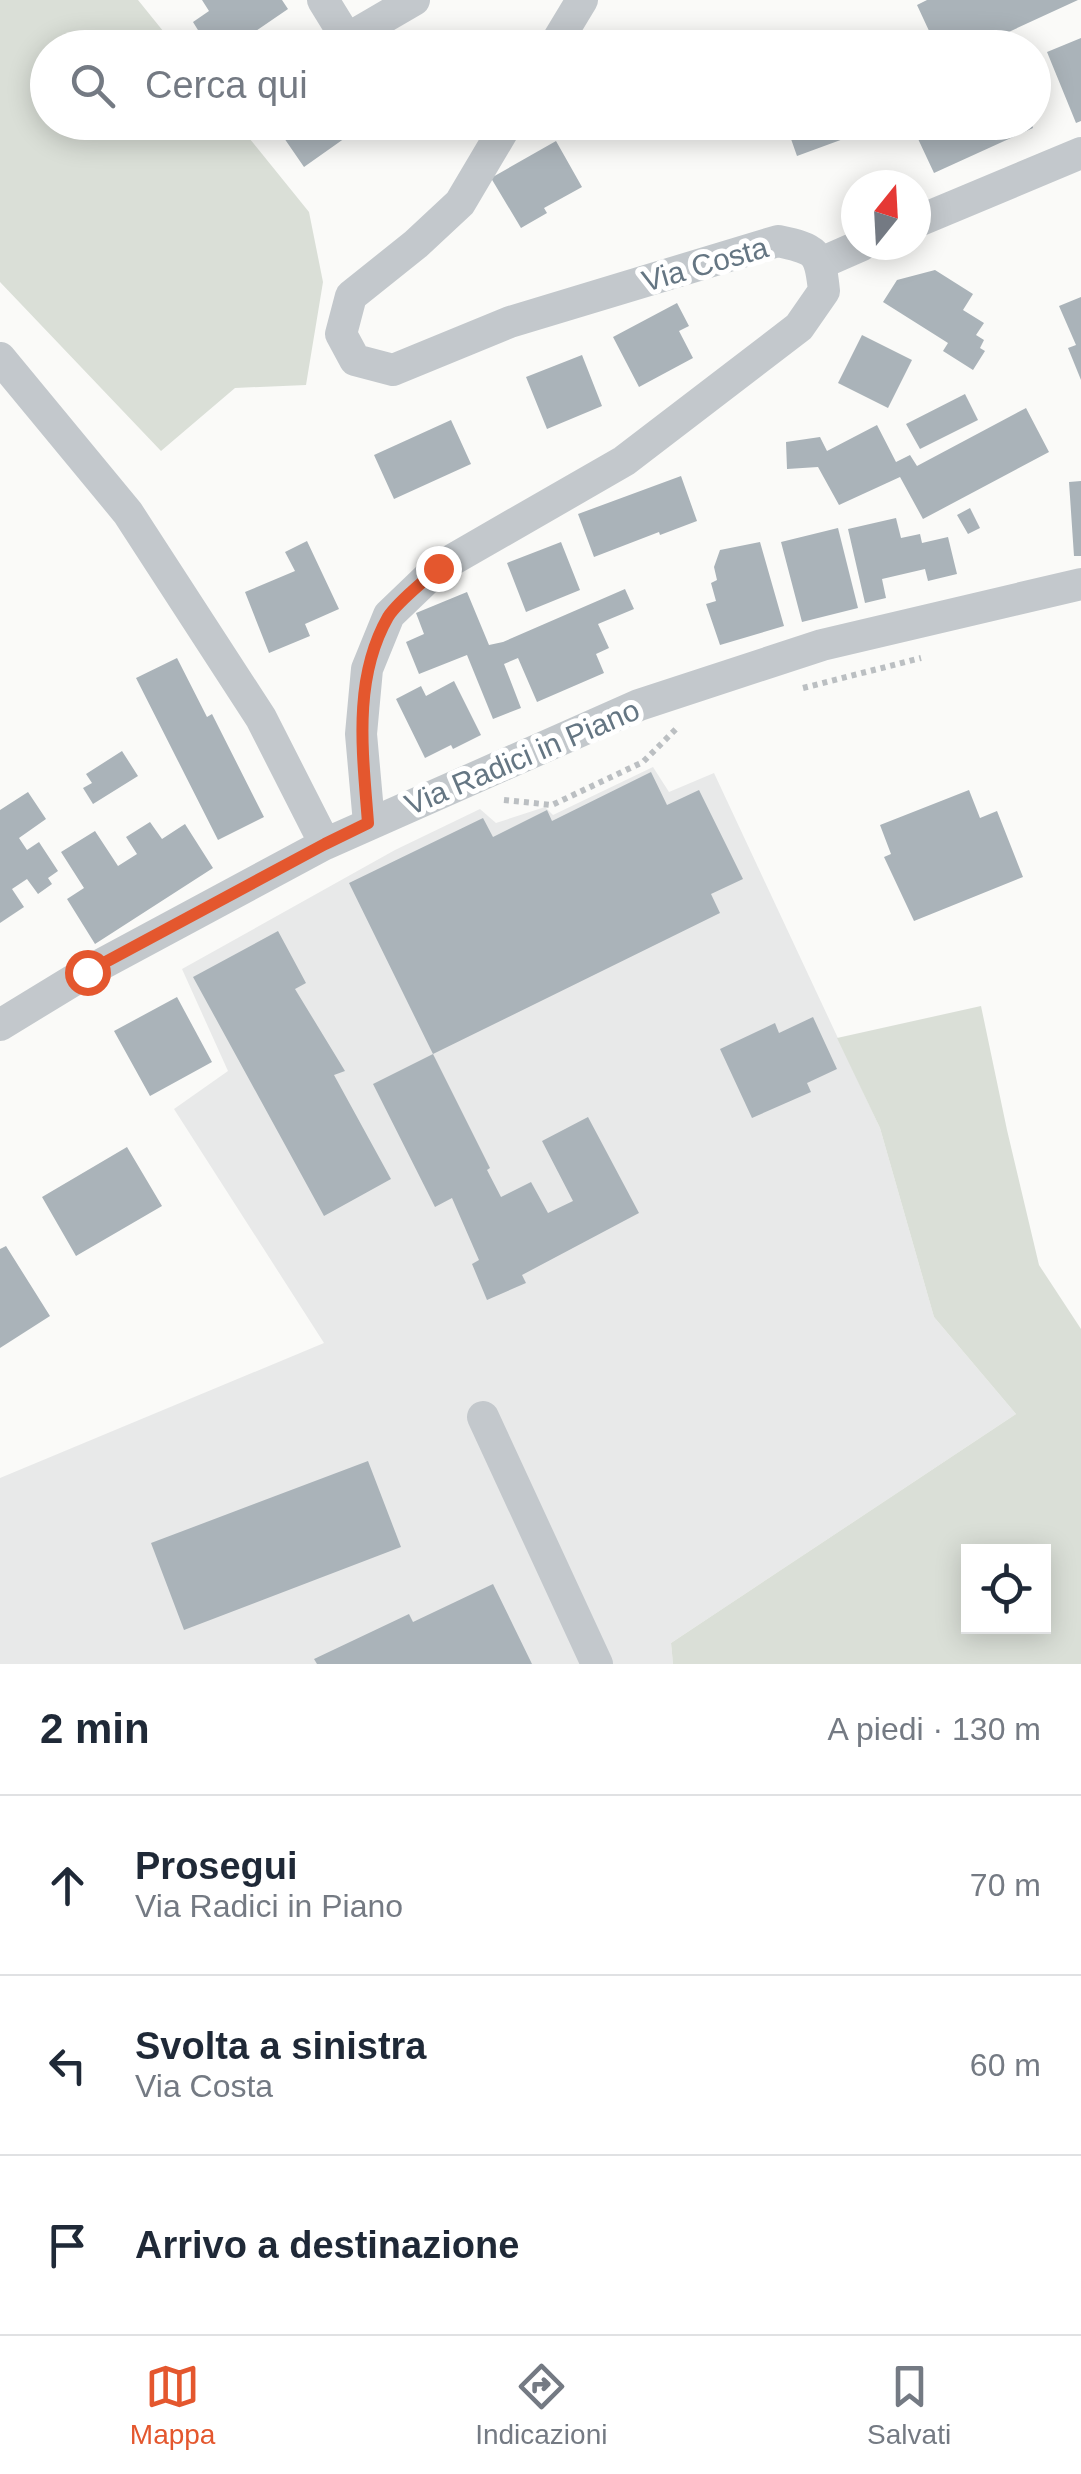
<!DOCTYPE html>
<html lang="it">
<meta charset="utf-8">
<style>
body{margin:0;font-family:Arial,sans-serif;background:#f6f6f7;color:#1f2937}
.controls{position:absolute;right:30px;bottom:30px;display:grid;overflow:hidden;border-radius:0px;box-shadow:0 5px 25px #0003}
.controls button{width:90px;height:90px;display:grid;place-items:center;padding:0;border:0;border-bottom:2px solid #e0e1e3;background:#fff;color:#1f2937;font:50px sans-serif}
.compass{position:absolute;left:841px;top:170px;width:90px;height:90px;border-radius:50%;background:#fff;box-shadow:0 5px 25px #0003;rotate:18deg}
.stop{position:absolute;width:30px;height:30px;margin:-22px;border:8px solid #e4572e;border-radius:50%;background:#fff}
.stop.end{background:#e4572e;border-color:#fff;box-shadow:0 2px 10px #0008}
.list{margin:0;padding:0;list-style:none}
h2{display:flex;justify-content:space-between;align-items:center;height:130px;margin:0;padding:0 40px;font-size:42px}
h2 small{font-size:32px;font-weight:400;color:#747a83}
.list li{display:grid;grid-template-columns:65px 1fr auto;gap:30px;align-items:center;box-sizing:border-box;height:180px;padding:0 40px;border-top:2px solid #e0e1e3}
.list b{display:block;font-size:38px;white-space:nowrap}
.list p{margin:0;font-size:32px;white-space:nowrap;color:#747a83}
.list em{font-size:32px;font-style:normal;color:#747a83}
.icon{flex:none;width:55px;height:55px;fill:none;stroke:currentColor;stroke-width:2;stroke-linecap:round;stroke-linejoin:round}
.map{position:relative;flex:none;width:1081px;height:1664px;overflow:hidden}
.search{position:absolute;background:#fff;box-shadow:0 5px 25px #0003;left:30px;right:30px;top:30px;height:110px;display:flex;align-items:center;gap:25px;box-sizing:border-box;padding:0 35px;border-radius:55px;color:#747a83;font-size:38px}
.sheet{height:670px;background:#fff}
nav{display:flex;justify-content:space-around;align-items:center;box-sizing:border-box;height:140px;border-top:2px solid #e0e1e3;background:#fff;font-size:28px;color:#747a83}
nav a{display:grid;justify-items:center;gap:5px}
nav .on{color:#e4572e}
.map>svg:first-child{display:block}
.built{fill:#e8e9e9}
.green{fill:#dadfd7;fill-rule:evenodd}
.building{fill:#aab3b9}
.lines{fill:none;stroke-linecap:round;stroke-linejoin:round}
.path{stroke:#bbbfc2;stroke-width:6;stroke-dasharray:5 5;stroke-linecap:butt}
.street{stroke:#c3c8cc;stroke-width:32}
.route{stroke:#e4572e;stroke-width:12}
.labels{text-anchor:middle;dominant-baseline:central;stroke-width:10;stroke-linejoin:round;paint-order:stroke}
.street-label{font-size:30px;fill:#657683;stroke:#fff}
</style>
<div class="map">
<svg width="1081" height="1664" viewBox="0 0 1081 1664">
<rect width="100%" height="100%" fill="#fafaf8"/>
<path class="built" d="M653 767 669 792 714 773 880 1128 934 1317 1016 1414 671 1643 673 1664H0V1478L324 1343 174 1109 228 1071 182 969 395 850 480 809 496 823 545 807 553 815Z"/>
<path class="green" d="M0 0H138L176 47 48 48V122L237 123 309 212 323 282 306 385 235 388 161 451 0 282Z
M981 1006 1007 1130 1039 1265 1081 1329V1664H673L671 1643 1016 1414 934 1317 880 1128 837 1038ZM968 1552H1044V1626H968Z"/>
<path class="building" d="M202 0H282L288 9 250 35 256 43 250 48H209L193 22 209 11Z
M927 0H1078L974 48H937L917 5Z
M433 32 442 48H407Z
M1081 38V121L1076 123 1047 52Z
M273 122H359L362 126 304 167Z
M785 122H841L846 138 797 156Z
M920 122H1031L1033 128 934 173 912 126Z
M556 141 582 187 544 208 547 213 521 228 491 178Z
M935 270 973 294 963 310 984 323 976 335 984 340 980 348 985 351 973 370 943 351 948 343 883 302 897 280Z
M1081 297V380L1068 348 1076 345 1059 306Z
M677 303 689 326 679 331 693 358 639 387 613 337Z
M862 335 912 360 888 408 838 383Z
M582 355 602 406 547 429 526 377Z
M965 394 978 420 920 449 906 424Z
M1026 408 1049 452 923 519 900 477 839 505 818 467 787 469 786 442 820 437 827 451 877 425 896 462 910 455 917 466Z
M451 420 471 464 394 499 374 455Z
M681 476 697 521 660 535 659 532 594 557 578 514Z
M1081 481V556H1074L1069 482Z
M970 508 980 528 968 534 957 515Z
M896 518 901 538 920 534 922 543 948 537 957 574 928 581 925 569 882 579 886 598 865 603 848 529Z
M838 528 858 608 802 622 781 542Z
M307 541 339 609 305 624 310 636 269 653 245 592 295 571 285 552Z
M561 542 580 590 526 612 507 563Z
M760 542 784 626 720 645 706 604 716 601 711 583 717 580 714 567 720 550Z
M625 589 634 609 598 624 609 648 596 654 604 673 537 702 518 658 504 664 521 708 493 719 467 655 419 674 406 642 424 634 416 613 467 592 489 645 503 642Z
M177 658 207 717 212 714 264 817 218 840 136 678Z
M454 681 481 735 453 749 451 745 425 758 396 699 421 686 426 696Z
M122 751 138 776 93 804 83 788 92 783 86 774Z
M651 772 667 805 699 790 743 879 711 894 720 913 433 1054 349 883 483 818 493 837 547 810 552 821Z
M969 790 980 818 997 811 1023 877 914 921 884 857 891 854 880 825Z
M28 792 46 819 19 838 27 850 39 842 58 871 48 878 52 884 38 894 27 879 12 889 24 907 0 923V810Z
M150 822 162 839 185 824 213 868 95 944 67 899 84 888 61 852 95 831 118 866 137 854 126 837Z
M278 931 306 983 295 989 345 1071 334 1075 391 1179 324 1216 193 977Z
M177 997 212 1062 150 1096 114 1031Z
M813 1017 837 1069 807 1083 811 1092 752 1118 720 1049 775 1023 779 1033Z
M433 1054 490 1168 487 1170 501 1197 531 1182 548 1213 573 1201 542 1141 588 1117 639 1213 522 1275 526 1283 487 1300 472 1264 479 1260 452 1198 435 1207 373 1084Z
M127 1147 162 1206 76 1256 42 1197Z
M6 1246 50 1316 0 1348V1249Z
M368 1461 401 1547 184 1630 151 1543Z
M493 1584 532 1664H317L314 1659 409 1614 413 1622Z"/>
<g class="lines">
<path class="path" d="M803 688 921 658
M504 800 552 805 643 762 677 728"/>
<path class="street" d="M323 0 347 39 414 0
M553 48 582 0
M916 222 1081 153
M821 263 862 245
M0 358 128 513 261 718 325 844
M369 823 361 734 367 669 389 615 438 568 624 461 799 327 824 291C820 251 816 249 778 241L510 322 393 370 355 360 341 334 351 296 416 244 460 203 508 122
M0 1025 87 972 325 844 639 705 822 645 1081 584
M483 1417 597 1664"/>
</g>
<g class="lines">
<path class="route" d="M87 972 325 844 368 823C363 755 352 680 388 617 398 601 424 582 438 568"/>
</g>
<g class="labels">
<g class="street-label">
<text transform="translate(705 264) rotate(-16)">Via Costa</text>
<text transform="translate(522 757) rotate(-23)">Via Radici in Piano</text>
</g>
</g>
</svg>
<div class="controls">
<button><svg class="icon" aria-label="locate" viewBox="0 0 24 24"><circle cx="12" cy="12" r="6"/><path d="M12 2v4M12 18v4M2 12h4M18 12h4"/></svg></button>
</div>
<svg class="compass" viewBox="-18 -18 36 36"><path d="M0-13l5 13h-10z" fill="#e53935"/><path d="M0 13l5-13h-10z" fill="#747a83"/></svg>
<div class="stop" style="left:87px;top:972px"></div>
<div class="stop end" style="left:438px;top:568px"></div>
<div class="search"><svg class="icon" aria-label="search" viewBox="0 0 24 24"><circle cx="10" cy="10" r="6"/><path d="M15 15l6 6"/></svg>Cerca qui</div>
</div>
<section class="sheet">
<h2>2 min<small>A piedi · 130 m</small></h2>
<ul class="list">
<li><svg class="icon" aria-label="ahead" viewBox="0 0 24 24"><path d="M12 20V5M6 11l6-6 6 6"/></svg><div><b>Prosegui</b><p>Via Radici in Piano</p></div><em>70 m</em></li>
<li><svg class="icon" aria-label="left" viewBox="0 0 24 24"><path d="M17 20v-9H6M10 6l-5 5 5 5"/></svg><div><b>Svolta a sinistra</b><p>Via Costa</p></div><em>60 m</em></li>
<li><svg class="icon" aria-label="arrive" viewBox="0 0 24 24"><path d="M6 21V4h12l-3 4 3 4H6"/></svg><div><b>Arrivo a destinazione</b></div></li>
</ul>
</section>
<nav>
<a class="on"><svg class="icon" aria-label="map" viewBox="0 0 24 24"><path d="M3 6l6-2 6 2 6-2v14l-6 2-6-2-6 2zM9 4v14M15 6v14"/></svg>Mappa</a>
<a><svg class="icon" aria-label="directions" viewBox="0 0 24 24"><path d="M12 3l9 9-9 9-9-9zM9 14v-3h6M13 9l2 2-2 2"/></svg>Indicazioni</a>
<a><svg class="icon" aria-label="saved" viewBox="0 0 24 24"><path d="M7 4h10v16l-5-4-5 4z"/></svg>Salvati</a>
</nav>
